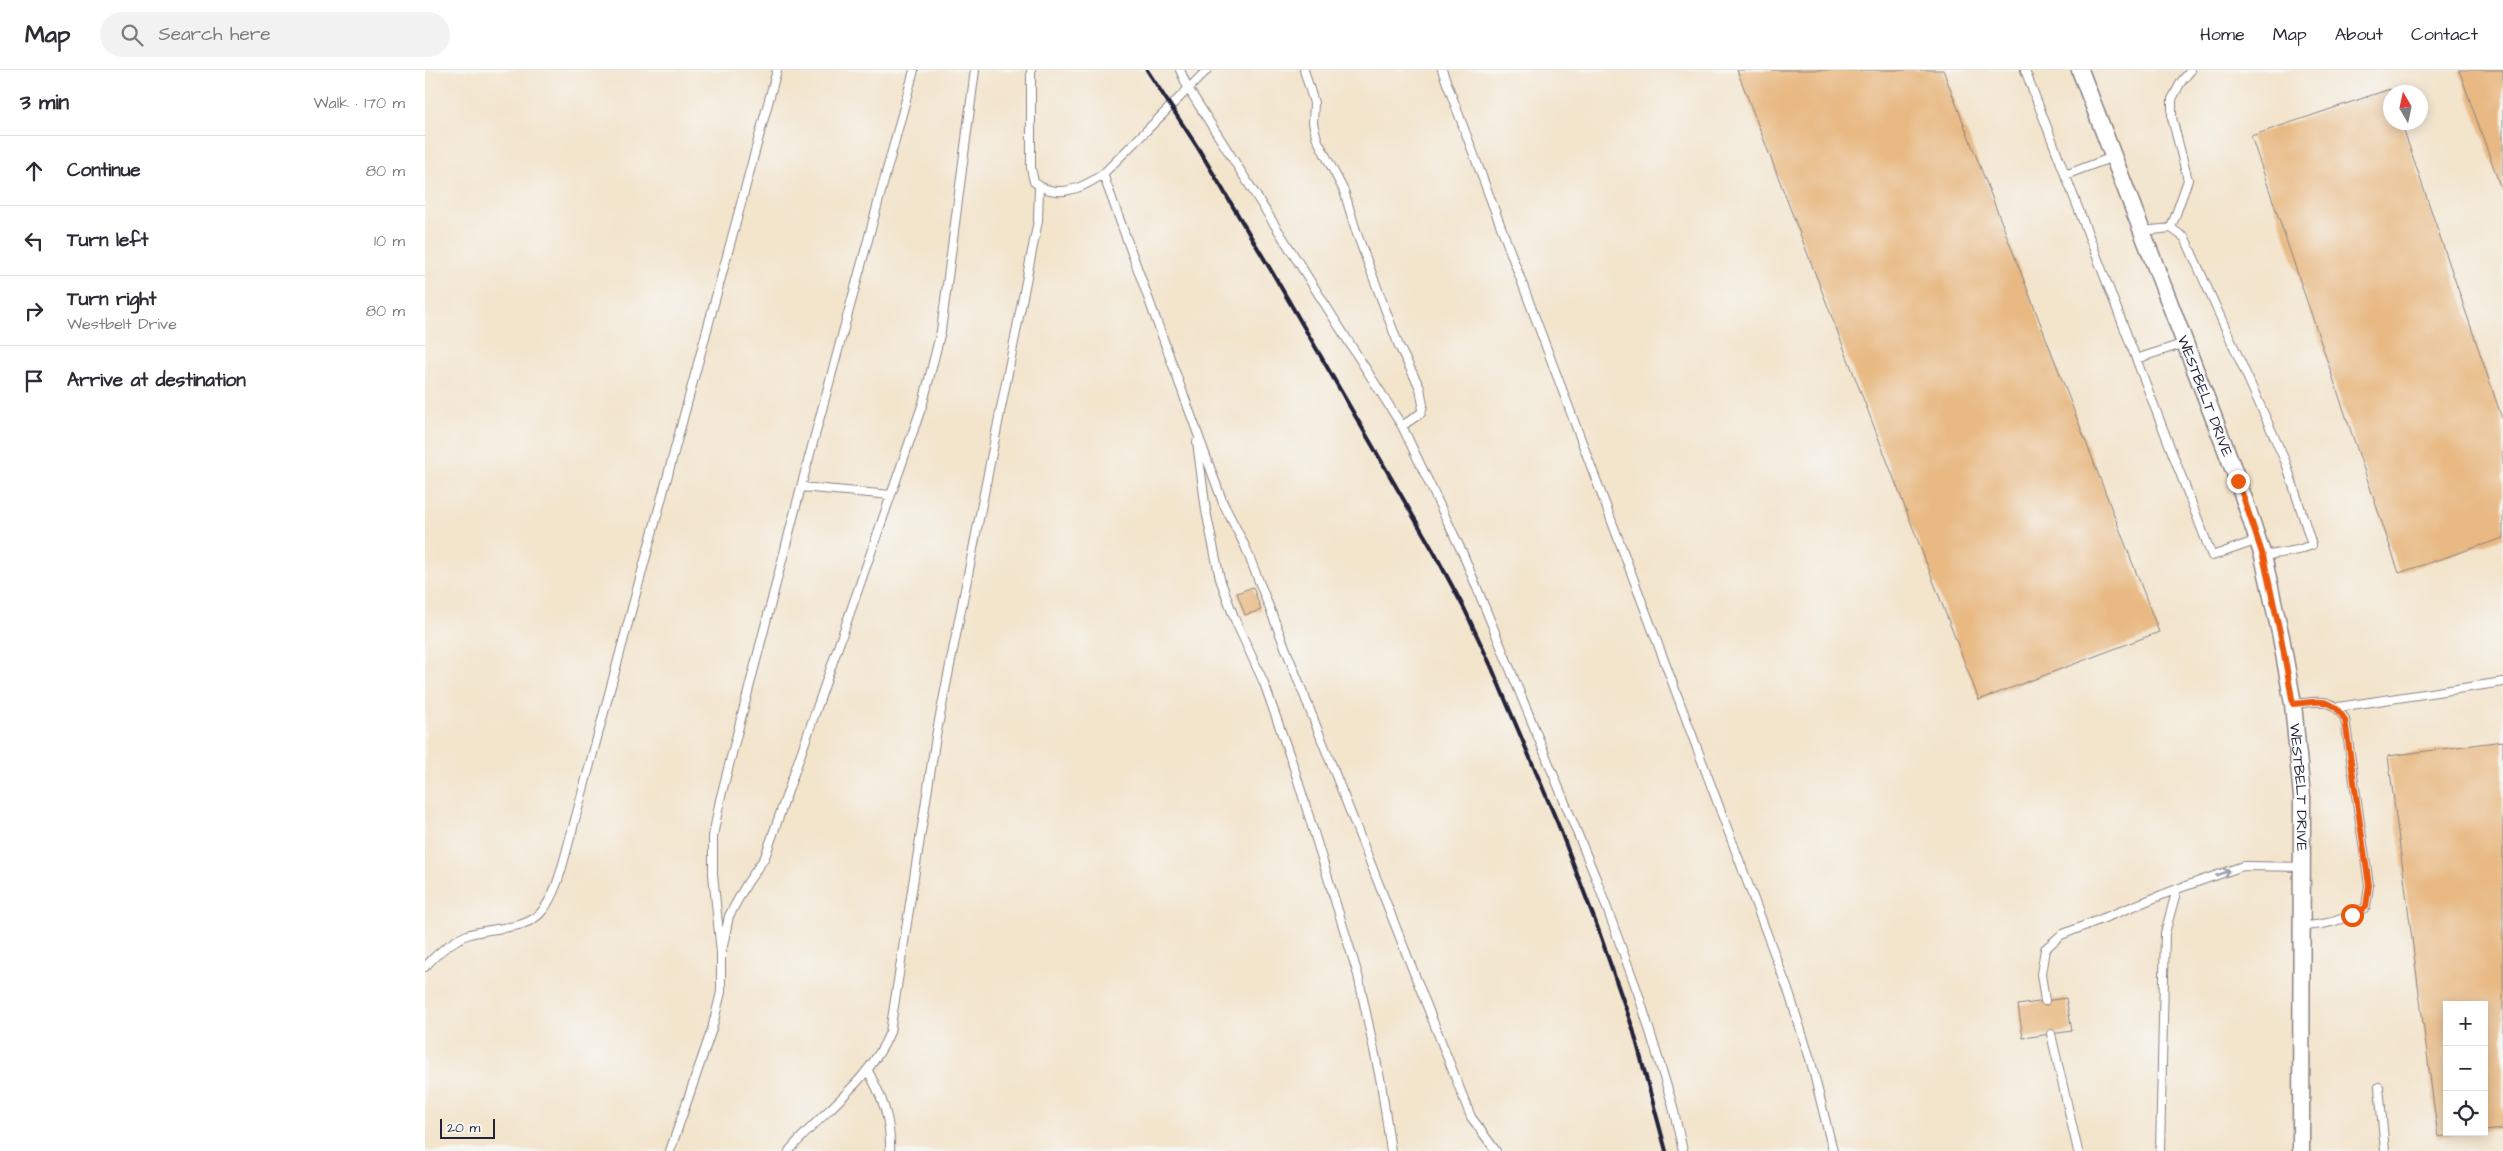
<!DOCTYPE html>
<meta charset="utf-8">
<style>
body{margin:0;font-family:"Architects Daughter",sans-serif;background:#f2f2f3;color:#2b2b33}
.controls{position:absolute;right:15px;bottom:15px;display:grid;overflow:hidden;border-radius:0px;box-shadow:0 2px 12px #0003}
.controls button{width:45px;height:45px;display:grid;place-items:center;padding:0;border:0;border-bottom:1px solid #e1e1e2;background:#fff;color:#2b2b33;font:25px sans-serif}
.compass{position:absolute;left:1958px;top:15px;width:45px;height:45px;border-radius:50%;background:#fff;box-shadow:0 2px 12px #0003;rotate:351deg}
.scale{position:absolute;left:15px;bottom:12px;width:55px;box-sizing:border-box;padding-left:5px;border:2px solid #22223b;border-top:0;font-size:14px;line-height:18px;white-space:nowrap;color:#22223b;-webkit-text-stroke:4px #f6f6f2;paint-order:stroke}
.stop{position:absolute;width:15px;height:15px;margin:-11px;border:4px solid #ea580c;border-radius:50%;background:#fff}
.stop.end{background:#ea580c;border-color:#fff;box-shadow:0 1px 5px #0008}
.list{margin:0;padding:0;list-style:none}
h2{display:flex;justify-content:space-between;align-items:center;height:65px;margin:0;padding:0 20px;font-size:21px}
h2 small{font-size:16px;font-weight:400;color:#7c7c81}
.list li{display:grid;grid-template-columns:32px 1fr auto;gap:15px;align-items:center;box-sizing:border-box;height:70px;padding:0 20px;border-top:1px solid #e1e1e2}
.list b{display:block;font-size:19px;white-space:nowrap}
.list p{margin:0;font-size:16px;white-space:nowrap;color:#7c7c81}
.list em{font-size:16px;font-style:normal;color:#7c7c81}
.icon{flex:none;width:28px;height:28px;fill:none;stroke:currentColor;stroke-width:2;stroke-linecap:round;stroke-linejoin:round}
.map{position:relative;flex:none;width:2078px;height:1081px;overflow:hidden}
header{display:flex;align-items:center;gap:30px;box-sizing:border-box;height:70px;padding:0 25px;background:#fff;border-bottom:1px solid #e1e1e2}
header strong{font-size:24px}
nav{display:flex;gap:28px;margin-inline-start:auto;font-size:18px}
.search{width:350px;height:45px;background:#f2f2f3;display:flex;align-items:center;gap:12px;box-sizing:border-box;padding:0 18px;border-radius:28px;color:#7c7c81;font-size:19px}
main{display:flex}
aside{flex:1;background:#fff}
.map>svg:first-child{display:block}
.building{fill:#e8b983}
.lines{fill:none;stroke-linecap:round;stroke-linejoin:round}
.service-casing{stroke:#8a8384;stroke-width:10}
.minor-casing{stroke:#8a8384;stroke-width:19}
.service{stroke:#fff;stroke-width:8}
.minor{stroke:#fff;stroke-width:16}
.rail{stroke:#22223b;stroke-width:4}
.oneway{stroke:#9c9ca7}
.route{stroke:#ea580c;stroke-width:6}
.labels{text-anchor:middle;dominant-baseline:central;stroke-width:4;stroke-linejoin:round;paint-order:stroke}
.street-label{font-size:15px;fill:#22223b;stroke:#f6f6f2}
</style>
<header>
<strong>Map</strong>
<div class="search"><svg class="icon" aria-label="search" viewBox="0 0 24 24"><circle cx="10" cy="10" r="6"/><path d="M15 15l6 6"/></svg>Search here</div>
<nav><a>Home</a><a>Map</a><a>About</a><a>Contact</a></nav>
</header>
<main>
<aside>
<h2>3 min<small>Walk · 170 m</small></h2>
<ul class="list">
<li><svg class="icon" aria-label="ahead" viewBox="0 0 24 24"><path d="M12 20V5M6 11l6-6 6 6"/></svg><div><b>Continue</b></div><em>80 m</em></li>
<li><svg class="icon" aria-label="left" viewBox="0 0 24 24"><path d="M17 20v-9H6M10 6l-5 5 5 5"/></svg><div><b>Turn left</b></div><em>10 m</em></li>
<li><svg class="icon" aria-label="right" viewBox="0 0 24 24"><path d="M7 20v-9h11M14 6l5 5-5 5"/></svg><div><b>Turn right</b><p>Westbelt Drive</p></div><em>80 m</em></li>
<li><svg class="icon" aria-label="arrive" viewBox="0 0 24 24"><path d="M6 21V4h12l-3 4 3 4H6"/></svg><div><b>Arrive at destination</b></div></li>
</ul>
</aside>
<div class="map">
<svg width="2078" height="1081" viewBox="0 0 2078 1081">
<rect width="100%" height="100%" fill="#f6f6f2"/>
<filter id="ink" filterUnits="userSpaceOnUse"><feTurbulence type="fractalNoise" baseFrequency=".02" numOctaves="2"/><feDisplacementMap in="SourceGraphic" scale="10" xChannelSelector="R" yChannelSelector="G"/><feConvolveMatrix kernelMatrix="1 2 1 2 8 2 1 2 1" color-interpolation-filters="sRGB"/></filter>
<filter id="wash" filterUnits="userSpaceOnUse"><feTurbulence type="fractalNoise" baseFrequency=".0096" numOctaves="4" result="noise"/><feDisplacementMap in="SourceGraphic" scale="20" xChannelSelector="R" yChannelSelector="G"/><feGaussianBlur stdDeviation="1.12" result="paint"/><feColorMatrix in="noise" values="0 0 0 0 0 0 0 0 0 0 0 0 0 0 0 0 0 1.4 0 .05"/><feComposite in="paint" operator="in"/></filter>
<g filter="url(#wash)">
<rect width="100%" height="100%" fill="#f3e4cc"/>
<g id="blocks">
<path class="building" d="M1312 0H1518L1734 562 1554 630Z
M2034 0H2078V124Z
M1965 19 1966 52H1976L2078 351V468L1974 503 1826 66Z
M828 517 836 540 820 545 812 523Z
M2078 671V1059L2059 1061V935H2022V1062L2044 1063 2013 1067 1963 686Z
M1641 928 1647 961 1598 968 1593 935Z"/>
</g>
</g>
<g filter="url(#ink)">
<use href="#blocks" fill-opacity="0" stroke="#8a8384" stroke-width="1"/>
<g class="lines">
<g class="service-casing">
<path id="service" d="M606 0V98L609 112C631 130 658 118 678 104L782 0
M755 0 763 18 977 356 1038 484 1172 811 1213 923 1247 1033 1258 1081
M879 0 889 33 888 53 892 69 919 121 932 164 974 276 995 318 998 335 996 343 977 356
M1017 0 1363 920 1386 992 1408 1081
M1600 0 1787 486 1833 470
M678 104 798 433 820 476 1046 1047 1071 1081
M1640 105 1688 87
M1746 158 1763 110 1747 48V29L1756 12 1766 0
M1717 161 1746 158 1760 168 1861 393 1887 475 1873 480 1838 486
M1711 289 1760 273
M772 372 781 441 795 509 810 550 839 613 869 698 933 905 956 1013 966 1081
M376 417 466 425
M1868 634C1893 632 1906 625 1920 649L1944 815 1941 837C1920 850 1901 855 1877 856
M1913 637 2078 612
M298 876 304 846 321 815 340 787 498 333 516 261 550 0
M0 897C12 883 25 872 42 865 65 856 102 862 118 840 134 819 139 787 147 761L352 0
M1620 931 1616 904 1620 879 1636 865 1752 819 1818 796 1878 797
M1626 964 1653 1081
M443 1001C458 1028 466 1050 465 1081
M1954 1017 1960 1081
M245 1081 287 959 296 922V883L288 804V766L295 730 376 417 489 0
M364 1081C398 1041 445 1011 465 962L511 666 613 151 614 116
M1735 1081 1740 863 1752 819"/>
</g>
<g class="minor-casing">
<g id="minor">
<path id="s1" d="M1655 0 1813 411 1838 486 1856 567 1868 634 1877 727 1876 1081"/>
</g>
</g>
<use href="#service" class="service"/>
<use href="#minor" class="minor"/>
<path class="rail" d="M722 0 773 78 850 207 1010 484 1040 540 1066 596 1133 754 1172 856 1208 959 1241 1081"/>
</g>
<defs><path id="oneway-shaft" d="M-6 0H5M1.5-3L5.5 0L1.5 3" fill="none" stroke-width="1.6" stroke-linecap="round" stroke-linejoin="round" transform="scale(1.25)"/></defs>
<use class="oneway" href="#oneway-shaft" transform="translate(1798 803) rotate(-19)"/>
</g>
<g class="lines" filter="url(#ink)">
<path class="route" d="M1813 411 1838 486 1856 567 1868 634C1893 632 1906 625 1920 650L1944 815 1941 837 1927 845"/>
</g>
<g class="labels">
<g class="street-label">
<text stroke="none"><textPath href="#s1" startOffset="349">WESTBELT DRIVE</textPath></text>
<text stroke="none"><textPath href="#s1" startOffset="754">WESTBELT DRIVE</textPath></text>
</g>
</g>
</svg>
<div class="controls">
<button>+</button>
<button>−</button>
<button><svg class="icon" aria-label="locate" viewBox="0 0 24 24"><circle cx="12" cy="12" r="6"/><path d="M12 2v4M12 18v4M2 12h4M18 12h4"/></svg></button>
</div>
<svg class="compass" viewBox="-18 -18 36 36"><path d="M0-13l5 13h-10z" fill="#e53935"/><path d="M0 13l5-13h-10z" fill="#7c7c81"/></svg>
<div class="scale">20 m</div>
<div class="stop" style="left:1927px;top:845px"></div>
<div class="stop end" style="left:1813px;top:411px"></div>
</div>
</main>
